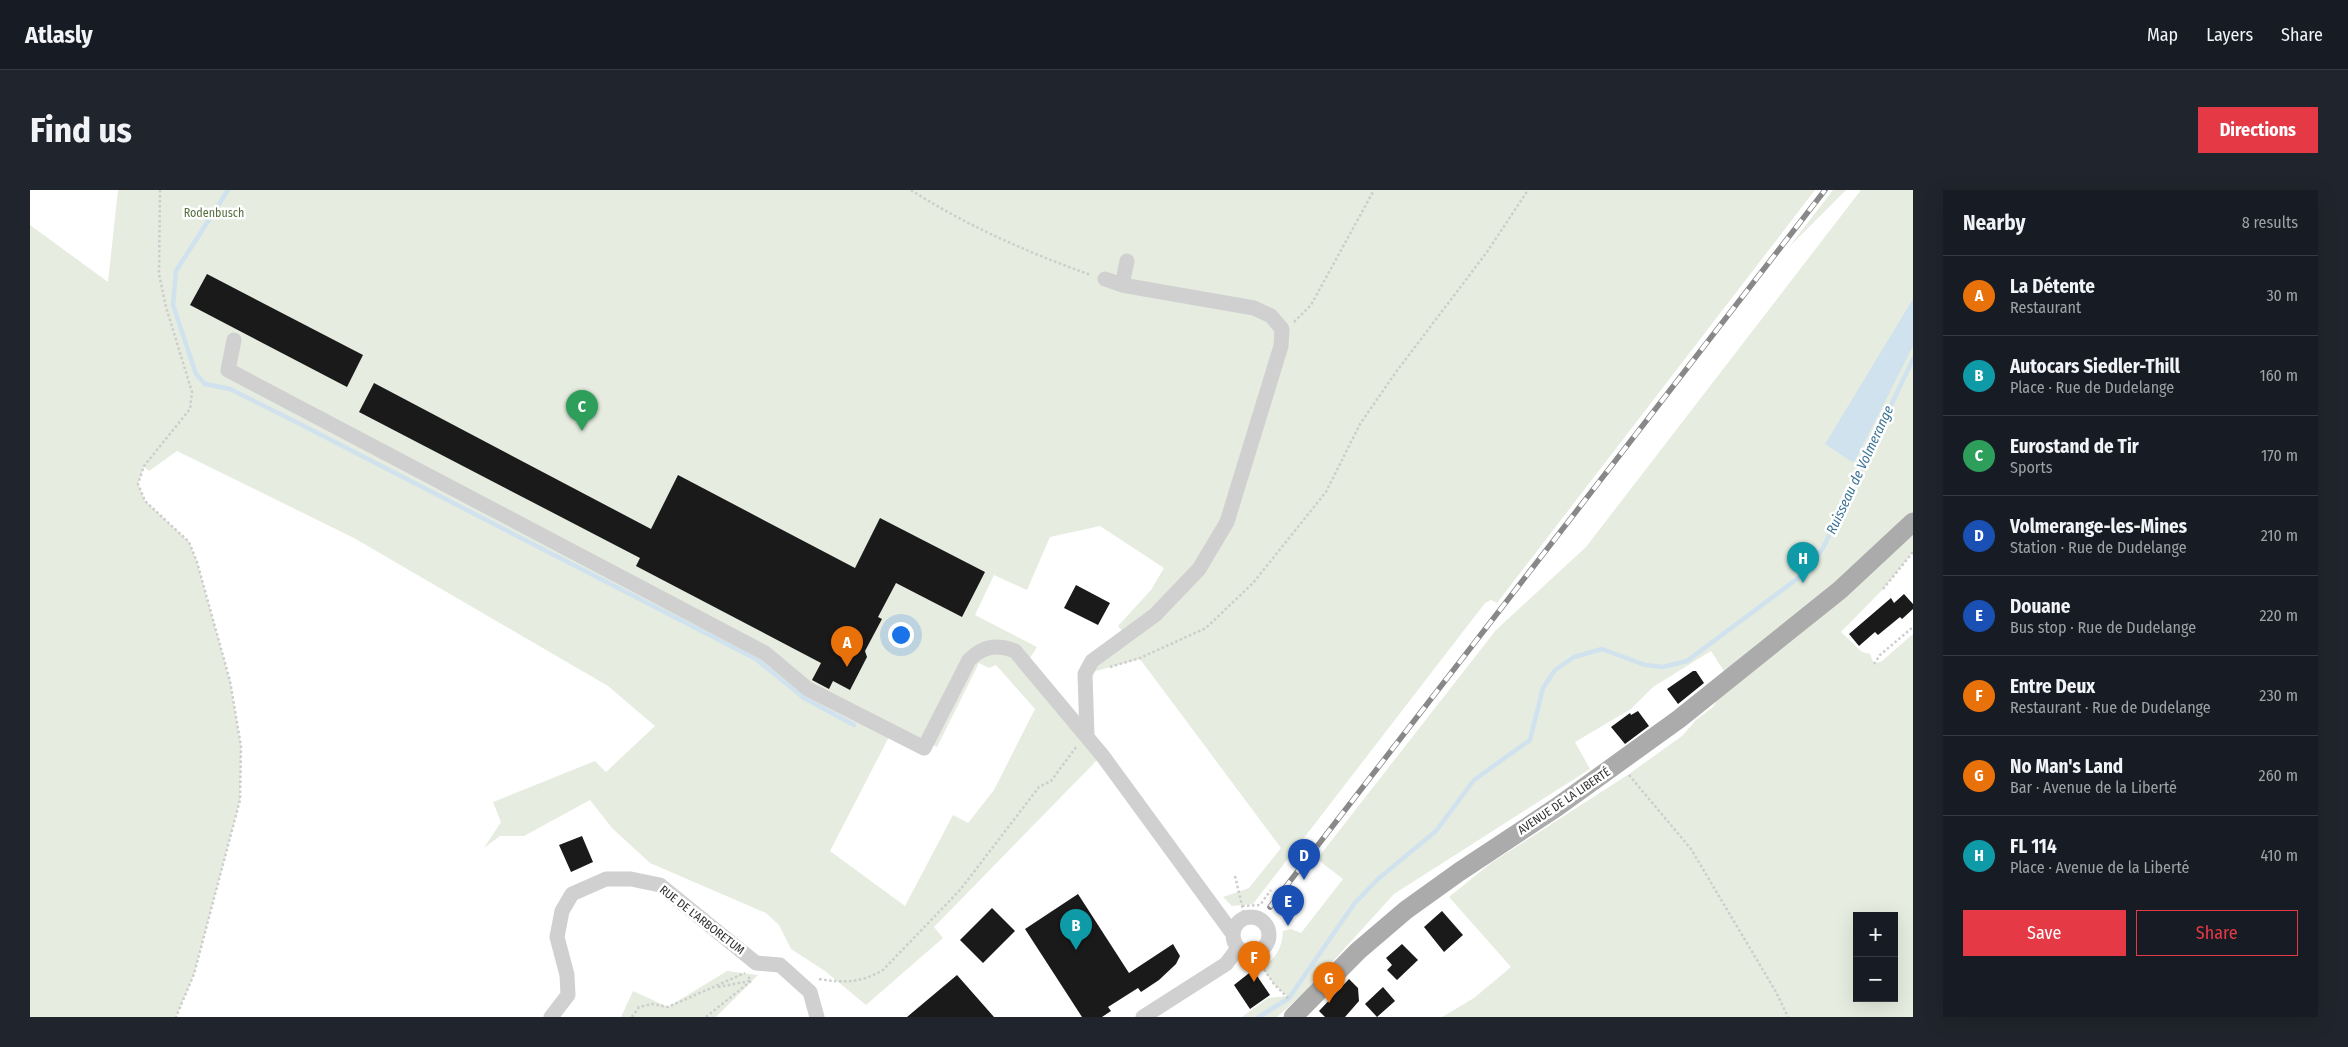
<!DOCTYPE html>
<meta charset="utf-8">
<style>
body{margin:0;font-family:"Fira Sans Condensed",sans-serif;background:#20242c;color:#f1f3f6}
.controls{position:absolute;right:15px;bottom:15px;display:grid;overflow:hidden;border-radius:0px;box-shadow:0 5px 20px #0002}
.controls button{width:45px;height:45px;display:grid;place-items:center;padding:0;border:0;border-bottom:1px solid #363941;background:#171b24;color:#f1f3f6;font:25px sans-serif}
.you{position:absolute;left:870px;top:444px;width:18px;height:18px;margin:-12px;border:4px solid #fff;border-radius:50%;background:#1a73e8;box-shadow:0 0 0 8px #1a73e833}
.badge{display:grid;place-items:center;width:32px;height:32px;border-radius:50%;background:#e63946;color:#fff;font-size:16px;font-weight:700}
.pin{position:absolute;translate:-50% -41px;filter:drop-shadow(0 1px 2px #0008)}
.pin::after{content:'';position:absolute;top:26px;width:18px;height:15px;background:inherit;clip-path:polygon(0 0,100% 0,50% 100%)}
.list{margin:0;padding:0;list-style:none}
h2{display:flex;justify-content:space-between;align-items:center;height:65px;margin:0;padding:0 20px;font-size:21px}
h2 small{font-size:16px;font-weight:400;color:#9ea1a6}
.list li{display:grid;grid-template-columns:32px 1fr auto;gap:15px;align-items:center;box-sizing:border-box;height:80px;padding:0 20px;border-top:1px solid #363941}
.list b{display:block;font-size:19px;white-space:nowrap}
.list p{margin:0;font-size:16px;white-space:nowrap;color:#9ea1a6}
.list em{font-size:16px;font-style:normal;color:#9ea1a6}
.actions{display:flex;gap:10px;padding:15px 20px}
.actions a{flex:1;padding:11px 0;border:1px solid #e63946;border-radius:0px;text-align:center;font-size:18px;color:#e63946}
.actions .main{background:#e63946;color:#fff}
.map{position:relative;flex:none;width:1883px;height:827px;overflow:hidden;border-radius:0px}
header{display:flex;align-items:center;gap:30px;box-sizing:border-box;height:70px;padding:0 25px;background:#171b24;border-bottom:1px solid #363941}
header strong{font-size:24px}
nav{display:flex;gap:28px;margin-inline-start:auto;font-size:18px}
.intro{display:flex;align-items:center;justify-content:space-between;box-sizing:border-box;height:120px;padding:0 30px}
h1{margin:0;font-size:35px}
.button{padding:12px 22px;border-radius:0px;background:#e63946;color:#fff;font-size:18px;font-weight:700}
main{display:flex;gap:30px;padding:0 30px}
aside{flex:1;background:#171b24;border-radius:0px;box-shadow:0 5px 20px #0002}
.map>svg:first-child{display:block}
.green{fill:#e6ecdf;fill-rule:evenodd}
.water{fill:#cfe2ee}
.lines{fill:none;stroke-linecap:round;stroke-linejoin:round}
.stream{stroke:#cfe2ee;stroke-width:4.5}
.building{fill:#1a1a1a}
.path{stroke:#cdcdcd;stroke-width:2.5;stroke-dasharray:2.5 2.5;stroke-linecap:butt}
.minor{stroke:#d0d0d0;stroke-width:15}
.major{stroke:#ababab;stroke-width:19}
.rail-casing{stroke:#888;stroke-width:5.5}
.rail{stroke:#fff;stroke-width:4;stroke-dasharray:11;stroke-linecap:butt}
.labels{text-anchor:middle;dominant-baseline:central;stroke-width:5;stroke-linejoin:round;paint-order:stroke}
.park-label{font-size:12px;fill:#56703f;stroke:#fff}
.street-label{font-size:12px;fill:#333;stroke:#fff}
.water-label{font-size:14px;font-style:italic;fill:#3f7597;stroke:#fff}
</style>
<header>
<strong>Atlasly</strong>
<nav><a>Map</a><a>Layers</a><a>Share</a></nav>
</header>
<div class="intro"><h1>Find us</h1><a class="button">Directions</a></div>
<main>
<div class="map">
<svg width="1883" height="827" viewBox="0 0 1883 827">
<rect width="100%" height="100%" fill="#fff"/>
<path class="green" d="M88 0H1785L1467 413 1461 410 1455 413 1223 714 1202 716 1193 707 1219 698 1251 658 1110 469 1055 484 1096 445 1088 436 1121 400 1134 378 1070 336 1020 347 997 400 964 385 945 425 1007 457 996 474 1072 565 904 737 913 748 836 815 795 781 761 759 749 735 736 723 620 673 582 638 560 610 494 646H470L454 658 471 632 463 612 565 571 576 582 625 536 578 496 324 348 147 261 119 281 114 277 108 294 115 311 159 352 167 372 200 491 211 556 210 610 164 784 146 827H0V35L78 92ZM949 473 959 478 966 475 1005 519 964 600 938 633 923 625 875 716 800 661 861 543 897 552 907 557Z
M1803 0H1816L1759 57Z
M1831 0H1883V362L1853 399 1811 442 1832 462 1840 464 1844 474 1852 471 1883 444V827H1412L1444 808 1481 777 1419 707 1461 673 1599 584 1652 546 1666 530 1683 517 1699 489 1681 461 1623 497 1601 519 1545 552 1560 579 1364 704 1276 801 1247 827H1212L1238 808 1257 806 1244 794 1232 777C1247 768 1252 757 1253 741L1261 739 1271 743 1313 689 1287 669 1466 440 1556 357ZM1827 726H1864V808H1827Z
M697 781 728 785 686 827H591L603 801 638 817Z"/>
<path class="water" d="M1883 109V156L1825 271 1822 272 1795 254Z"/>
<g class="lines">
<path class="stream" d="M198 0 146 81 143 115 166 184 175 194 200 199 268 233 726 469 774 508 824 535
M1229 827 1259 808 1324 714 1348 689 1406 641 1444 590 1500 550 1513 498 1525 480 1544 467 1572 459 1615 475 1633 477 1657 471 1775 383 1793 358 1883 169"/>
</g>
<path class="building" d="M177 84 333 165 317 197 160 115Z
M344 193 621 339 648 285 825 378 850 328 955 382 932 427 866 393 848 427 852 429 835 461 837 467 820 500 803 491 799 499 782 490 791 473 606 376 610 368 329 222Z
M1046 395 1080 413 1068 435 1034 418Z
M1874 404 1883 414V419L1872 429 1870 427 1848 445 1845 442 1829 456 1819 444 1861 408 1864 413Z
M1663 481H1666L1674 493 1648 514 1637 499Z
M1608 521 1619 536 1595 554 1581 537 1600 523 1601 525Z
M552 646 563 672 541 682 529 655Z
M1048 704 1099 783 1143 754 1150 766 1146 774 1129 790 1111 802 1108 798 1078 817 1081 821 1072 827H1052L995 739Z
M962 718 985 741 953 773 930 750Z
M1412 721 1433 745 1414 762 1394 737Z
M1372 754 1388 770 1367 790 1357 780 1362 775 1356 768Z
M1223 780 1240 805 1220 819 1204 795Z
M927 785 964 827H877Z
M1319 789 1328 798 1329 811 1315 827H1295L1289 821Z
M1353 797 1365 811 1347 827 1335 814Z"/>
<g class="lines">
<path class="path" d="M130 0 129 84 136 117 162 202 160 219 114 276 108 294 115 311 159 352 167 372 200 491 211 556 210 610 164 784 146 827
M881 0C937 36 999 63 1061 85
M1264 132 1281 115 1344 0
M1853 399 1883 362
M1844 474 1850 465 1883 437
M1080 477 1110 468 1176 438 1223 393 1296 302 1330 234 1366 182 1457 62 1498 0
M1599 585 1661 659 1746 802 1758 827
M1205 686 1215 728
M1212 716 1230 715 1241 700
M1223 763 1244 794 1259 809
M789 789C814 793 831 793 853 780L930 700 1009 597 1021 591 1047 556
M688 797 720 791
M602 827 609 817 623 814 638 817 715 783
M676 827 721 791 718 786"/>
<path class="minor" d="M1075 89 1092 95
M204 150 198 180 735 463 778 499 894 558 939 470C953 456 966 454 985 461L1072 565 1203 744
M1057 546 1055 484 1062 471 1125 425 1169 379 1197 332 1251 156 1252 139 1241 126 1224 118 1092 95 1097 71
M1203 745a18 18 0 1 1 36 0a18 18 0 1 1-36 0Z
M521 827 538 805 537 785 527 747 532 721 542 704 576 689H601L630 695 726 773 750 775 780 802 787 827
M1113 827 1196 774 1208 758"/>
<path class="major" d="M1263 827 1328 761 1376 720 1429 682 1527 617 1649 529 1810 400 1883 332"/>
<g class="rail-casing">
<path id="rail" d="M1240 717 1795 0"/>
</g>
<use href="#rail" class="rail"/>
</g>
<g class="labels">
<g class="park-label">
<text x="184" y="23">Rodenbusch</text>
</g>
<g class="street-label">
<text transform="translate(1534 611) rotate(-34)">AVENUE DE LA LIBERTÉ</text>
<text transform="translate(672 730) rotate(38)">RUE DE L'ARBORETUM</text>
</g>
<g class="water-label">
<text transform="translate(1830 280) rotate(-65)">Ruisseau de Volmerange</text>
</g>
</g>
</svg>
<div class="controls">
<button>+</button>
<button>−</button>
</div>
<div class="you"></div>
<div class="pin badge" style="left:817px;top:477px;background:#e8710a">A</div>
<div class="pin badge" style="left:1046px;top:760px;background:#0f9aa8">B</div>
<div class="pin badge" style="left:552px;top:241px;background:#2e9e5b">C</div>
<div class="pin badge" style="left:1274px;top:690px;background:#1a4fb4">D</div>
<div class="pin badge" style="left:1258px;top:736px;background:#1a4fb4">E</div>
<div class="pin badge" style="left:1224px;top:792px;background:#e8710a">F</div>
<div class="pin badge" style="left:1299px;top:813px;background:#e8710a">G</div>
<div class="pin badge" style="left:1773px;top:393px;background:#0f9aa8">H</div>
</div>
<aside>
<h2>Nearby<small>8 results</small></h2>
<ul class="list">
<li><span class="badge" style="background:#e8710a">A</span><div><b>La Détente</b><p>Restaurant</p></div><em>30 m</em></li>
<li><span class="badge" style="background:#0f9aa8">B</span><div><b>Autocars Siedler-Thill</b><p>Place · Rue de Dudelange</p></div><em>160 m</em></li>
<li><span class="badge" style="background:#2e9e5b">C</span><div><b>Eurostand de Tir</b><p>Sports</p></div><em>170 m</em></li>
<li><span class="badge" style="background:#1a4fb4">D</span><div><b>Volmerange-les-Mines</b><p>Station · Rue de Dudelange</p></div><em>210 m</em></li>
<li><span class="badge" style="background:#1a4fb4">E</span><div><b>Douane</b><p>Bus stop · Rue de Dudelange</p></div><em>220 m</em></li>
<li><span class="badge" style="background:#e8710a">F</span><div><b>Entre Deux</b><p>Restaurant · Rue de Dudelange</p></div><em>230 m</em></li>
<li><span class="badge" style="background:#e8710a">G</span><div><b>No Man's Land</b><p>Bar · Avenue de la Liberté</p></div><em>260 m</em></li>
<li><span class="badge" style="background:#0f9aa8">H</span><div><b>FL 114</b><p>Place · Avenue de la Liberté</p></div><em>410 m</em></li>
</ul>
<div class="actions"><a class="main">Save</a><a>Share</a></div>
</aside>
</main>
